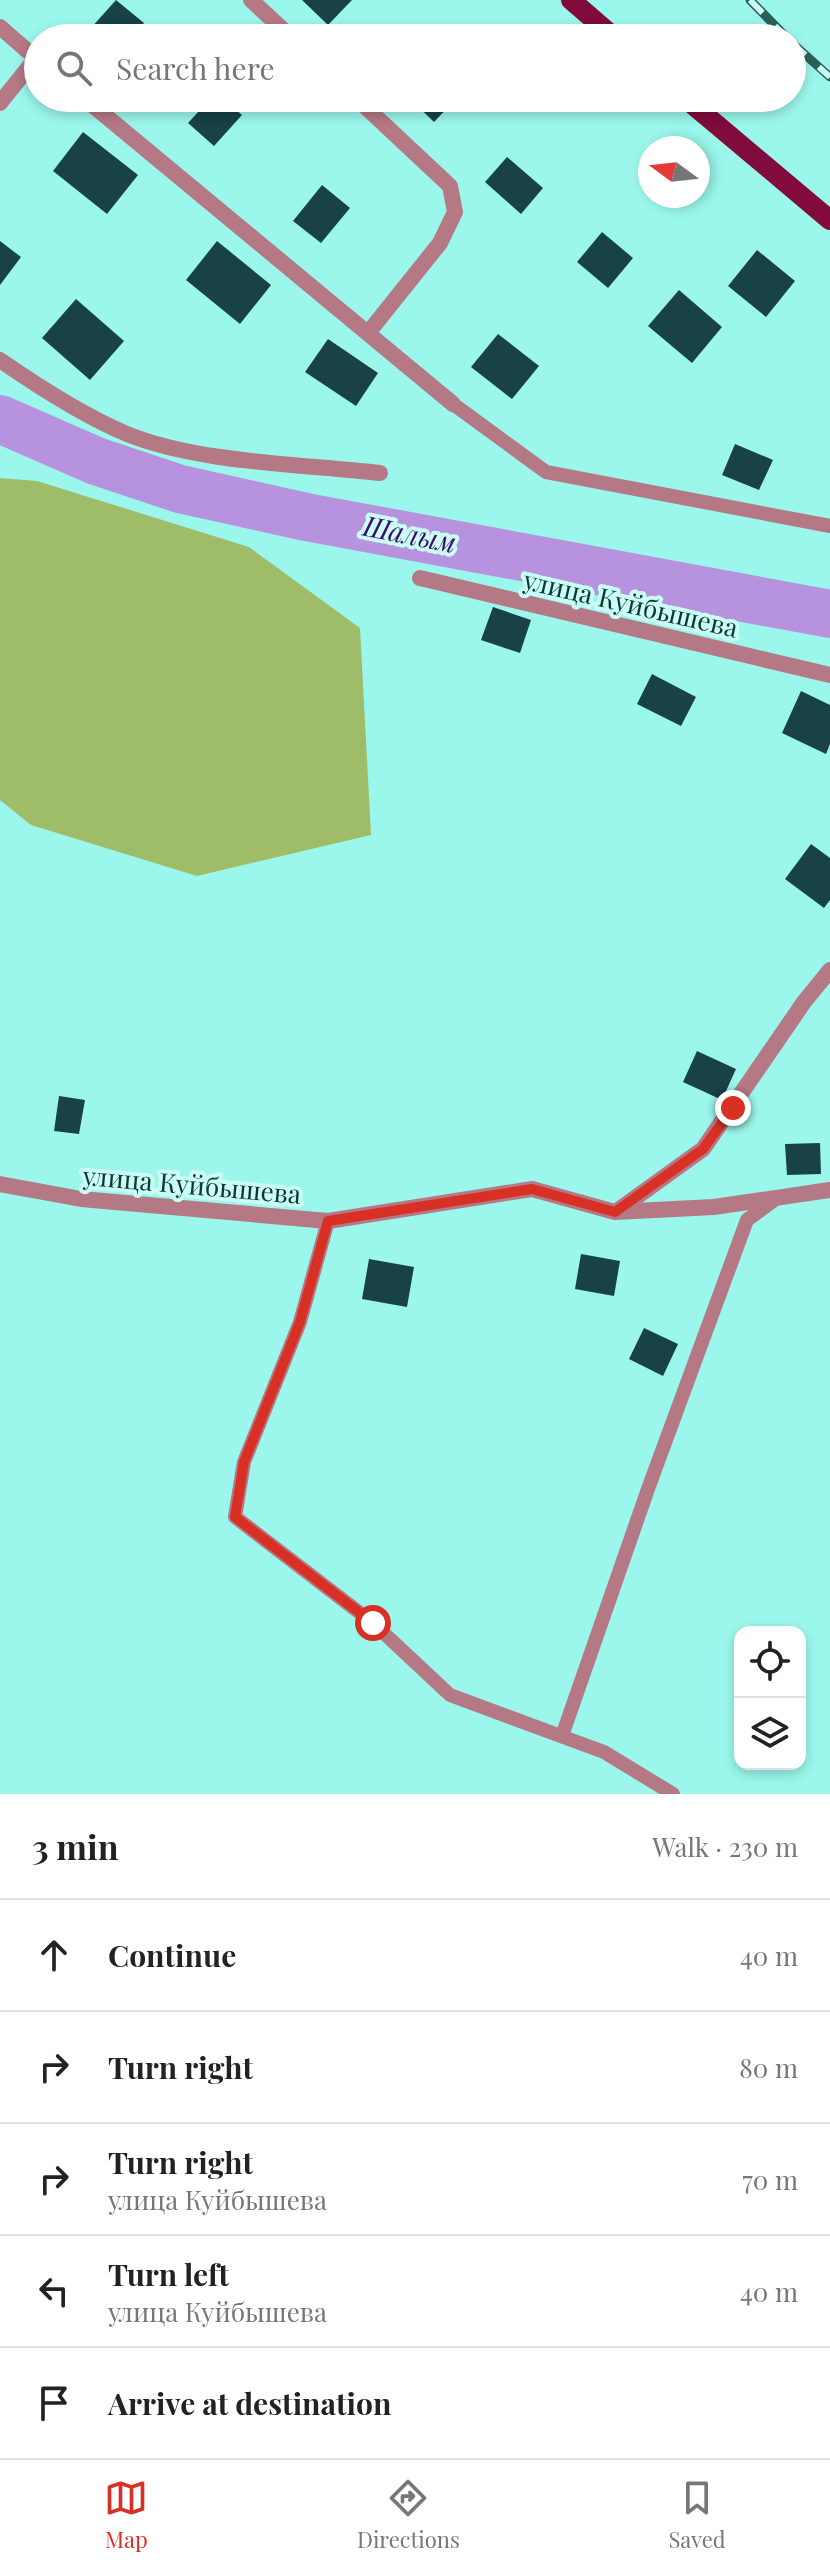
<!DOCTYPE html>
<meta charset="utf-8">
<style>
body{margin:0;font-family:"Playfair Display",serif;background:#f2f2f2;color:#222}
.controls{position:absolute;right:24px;bottom:24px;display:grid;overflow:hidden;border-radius:16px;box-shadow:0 4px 12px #0003}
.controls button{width:72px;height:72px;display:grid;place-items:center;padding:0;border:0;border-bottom:2px solid #e0e0e0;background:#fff;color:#222;font:40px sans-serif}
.compass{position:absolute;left:638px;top:136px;width:72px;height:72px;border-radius:50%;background:#fff;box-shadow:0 4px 12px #0003;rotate:285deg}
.stop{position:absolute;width:24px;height:24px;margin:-18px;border:6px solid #d93025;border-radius:50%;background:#fff}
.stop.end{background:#d93025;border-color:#fff;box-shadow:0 2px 8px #0008}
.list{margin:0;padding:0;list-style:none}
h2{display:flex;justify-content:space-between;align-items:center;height:104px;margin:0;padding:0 32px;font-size:34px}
h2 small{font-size:26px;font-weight:400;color:#767676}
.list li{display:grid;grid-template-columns:52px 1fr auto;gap:24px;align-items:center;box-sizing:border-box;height:112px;padding:0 32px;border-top:2px solid #e0e0e0}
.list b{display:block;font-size:30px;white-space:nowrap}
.list p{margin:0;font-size:26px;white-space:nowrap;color:#767676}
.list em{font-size:26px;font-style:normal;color:#767676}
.icon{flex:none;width:44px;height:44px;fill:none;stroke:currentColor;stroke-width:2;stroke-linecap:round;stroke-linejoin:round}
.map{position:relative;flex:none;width:830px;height:1794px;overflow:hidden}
.search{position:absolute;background:#fff;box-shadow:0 4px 12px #0003;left:24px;right:24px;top:24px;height:88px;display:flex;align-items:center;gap:20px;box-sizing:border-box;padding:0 28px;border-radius:44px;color:#767676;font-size:30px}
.sheet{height:664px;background:#fff}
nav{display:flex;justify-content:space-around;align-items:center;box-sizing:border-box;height:112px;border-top:2px solid #e0e0e0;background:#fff;font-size:22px;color:#767676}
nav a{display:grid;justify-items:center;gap:4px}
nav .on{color:#d93025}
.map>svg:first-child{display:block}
.forest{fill:#9fbd68}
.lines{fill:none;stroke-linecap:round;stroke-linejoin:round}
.river{stroke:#b692df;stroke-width:48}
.building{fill:#184246}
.service{stroke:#b57885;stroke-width:14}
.minor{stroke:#b57885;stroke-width:16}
.primary{stroke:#810b3b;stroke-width:20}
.rail-casing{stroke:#2c5f59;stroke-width:9}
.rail{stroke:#c9fdf5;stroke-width:6;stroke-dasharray:18;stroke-linecap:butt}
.route{stroke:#d93025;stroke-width:10}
.labels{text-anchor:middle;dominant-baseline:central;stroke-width:8;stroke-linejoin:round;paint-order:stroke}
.street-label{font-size:26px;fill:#0e3632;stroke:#c9fdf5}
.water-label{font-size:28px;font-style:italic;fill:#410a68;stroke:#c9fdf5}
</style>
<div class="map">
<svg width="830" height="1794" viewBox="0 0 830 1794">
<rect width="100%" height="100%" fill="#9bf7eb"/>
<path class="forest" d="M0 478 37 481 249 547 360 628 371 835 197 876 31 825 0 800Z"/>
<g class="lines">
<path class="river" d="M0 419 96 461 180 489 306 517 830 614"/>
</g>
<path class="building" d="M116 0 144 23 131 38H99L90 29Z
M302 0H352L328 25Z
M211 98H223L242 115 214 146 188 123Z
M409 98H457L434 122Z
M83 132 138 175 107 214 53 171Z
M507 157 543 188 521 214 485 182Z
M322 185 350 208 321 243 293 221Z
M602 232 633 258 608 288 577 262Z
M0 241 21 257 0 285Z
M217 241 271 285 240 324 186 280Z
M757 250 795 281 766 317 728 286Z
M679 290 722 327 692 363 648 326Z
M76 299 124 341 90 380 42 338Z
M498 334 539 366 512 399 471 367Z
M328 339 378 373 356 406 305 372Z
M735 444 773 460 759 490 722 475Z
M493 607 531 620 520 653 481 640Z
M652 674 696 697 681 726 637 704Z
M801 691 830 705V744L826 754 782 733Z
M811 844 830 858V900L824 908 785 879Z
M697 1051 736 1069 722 1100 683 1082Z
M59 1096 85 1100 79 1134 54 1131Z
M820 1143 821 1174 787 1175 785 1144Z
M581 1254 620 1261 614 1296 575 1289Z
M369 1259 414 1267 407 1307 362 1299Z
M644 1328 678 1344 663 1376 629 1359Z"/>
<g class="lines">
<path class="service" d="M453 404 546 472 830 526
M328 1221 300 1322 244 1462 235 1517 373 1623 450 1695 604 1752 673 1794
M562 1736 648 1489 747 1220 777 1198"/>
<path class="minor" d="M251 0 292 38
M0 27 38 60
M84 98 453 404
M356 98 450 186 455 212 440 243 368 333
M0 103 36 58
M0 360C39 387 82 415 127 434 198 463 302 464 380 473
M420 578 830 675
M0 1184 81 1199 328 1221 532 1189 615 1212 714 1207 830 1190
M617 1211 703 1149 804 1002 830 970"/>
<path class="primary" d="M571 0 615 38
M685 98 830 220"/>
<g class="rail-casing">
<path id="rail" d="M750 0 787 38
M792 43 830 77"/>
</g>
<use href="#rail" class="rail"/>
</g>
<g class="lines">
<path class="route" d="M373 1623 235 1517 244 1462 300 1322 328 1221 532 1189 615 1212 703 1149 733 1108"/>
</g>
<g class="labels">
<g class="street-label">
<text transform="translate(631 603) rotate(13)">улица Куйбышева</text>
<text transform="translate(192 1184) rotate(5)">улица Куйбышева</text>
</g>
<g class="water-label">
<text transform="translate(410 533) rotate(11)">Шалым</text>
</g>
</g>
</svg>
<div class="controls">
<button><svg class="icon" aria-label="locate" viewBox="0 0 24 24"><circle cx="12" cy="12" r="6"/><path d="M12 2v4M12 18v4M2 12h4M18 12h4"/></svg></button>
<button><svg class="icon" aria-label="layers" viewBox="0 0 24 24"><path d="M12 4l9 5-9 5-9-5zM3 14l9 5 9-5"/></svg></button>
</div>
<svg class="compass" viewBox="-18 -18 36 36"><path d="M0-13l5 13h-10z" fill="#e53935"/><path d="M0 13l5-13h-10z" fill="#767676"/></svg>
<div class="stop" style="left:373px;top:1623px"></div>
<div class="stop end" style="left:733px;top:1108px"></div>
<div class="search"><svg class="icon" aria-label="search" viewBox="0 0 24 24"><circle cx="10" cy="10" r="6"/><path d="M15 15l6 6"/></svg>Search here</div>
</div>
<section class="sheet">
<h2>3 min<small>Walk · 230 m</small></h2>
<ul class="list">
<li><svg class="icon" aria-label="ahead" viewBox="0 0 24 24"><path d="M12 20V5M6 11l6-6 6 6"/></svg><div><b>Continue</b></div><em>40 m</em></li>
<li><svg class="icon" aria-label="right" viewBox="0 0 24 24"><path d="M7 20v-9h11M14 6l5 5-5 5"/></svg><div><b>Turn right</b></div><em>80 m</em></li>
<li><svg class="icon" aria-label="right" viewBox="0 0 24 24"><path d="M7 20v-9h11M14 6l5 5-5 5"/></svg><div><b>Turn right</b><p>улица Куйбышева</p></div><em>70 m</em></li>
<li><svg class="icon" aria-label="left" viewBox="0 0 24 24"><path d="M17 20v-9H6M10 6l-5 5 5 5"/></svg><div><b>Turn left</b><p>улица Куйбышева</p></div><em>40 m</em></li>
<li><svg class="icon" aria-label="arrive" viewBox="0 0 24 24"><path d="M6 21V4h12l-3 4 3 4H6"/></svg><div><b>Arrive at destination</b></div></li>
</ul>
</section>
<nav>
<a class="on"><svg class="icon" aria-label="map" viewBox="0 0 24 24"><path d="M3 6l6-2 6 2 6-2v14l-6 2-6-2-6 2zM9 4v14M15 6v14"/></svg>Map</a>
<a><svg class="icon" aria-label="directions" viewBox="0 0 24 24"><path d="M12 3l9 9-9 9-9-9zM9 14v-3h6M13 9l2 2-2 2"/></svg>Directions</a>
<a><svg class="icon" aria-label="saved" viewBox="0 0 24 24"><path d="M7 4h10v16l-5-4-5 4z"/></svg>Saved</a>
</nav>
